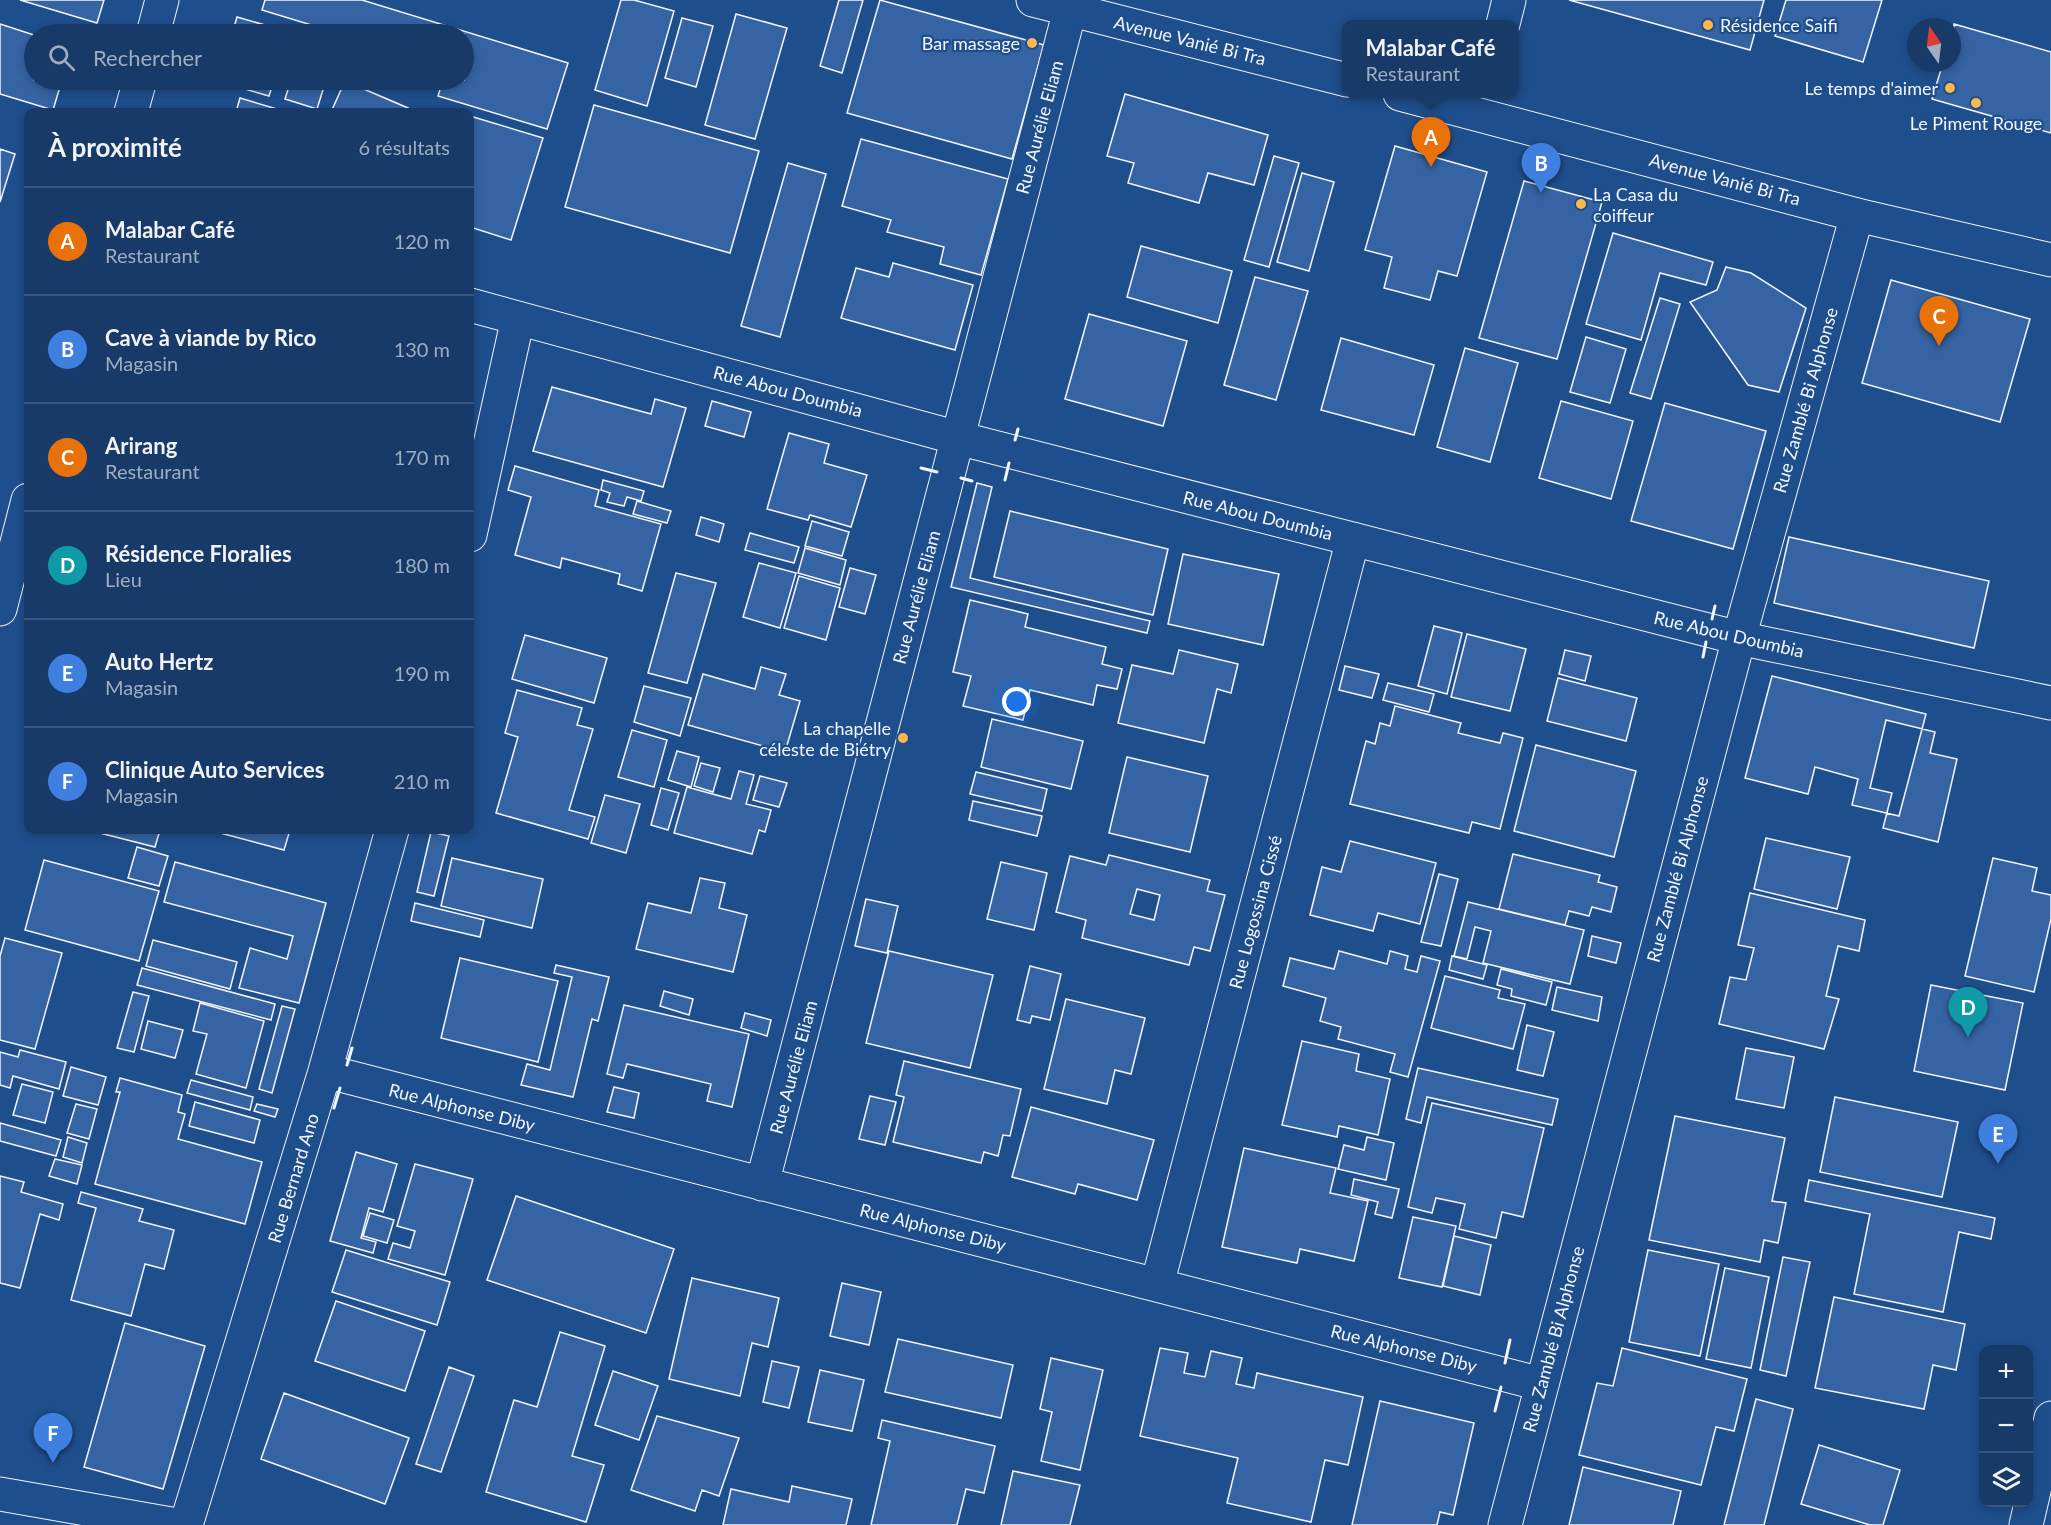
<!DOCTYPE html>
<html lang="fr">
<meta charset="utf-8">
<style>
body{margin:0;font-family:Lato,sans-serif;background:#20416f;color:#f1f3f6}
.controls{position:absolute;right:18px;bottom:18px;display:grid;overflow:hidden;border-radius:12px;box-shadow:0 3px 9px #0003}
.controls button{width:54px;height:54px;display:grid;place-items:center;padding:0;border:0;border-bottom:2px solid #36547d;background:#173a69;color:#f1f3f6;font:30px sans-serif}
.compass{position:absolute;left:1907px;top:18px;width:54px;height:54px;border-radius:50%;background:#173a69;box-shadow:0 3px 9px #0003;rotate:346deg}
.you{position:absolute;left:1017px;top:702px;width:21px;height:21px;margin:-15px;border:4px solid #fff;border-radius:50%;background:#1a73e8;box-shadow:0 0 0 9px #1a73e833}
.badge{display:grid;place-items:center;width:39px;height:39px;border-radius:50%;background:#ffb74d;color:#fff;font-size:20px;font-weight:700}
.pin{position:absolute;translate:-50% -50px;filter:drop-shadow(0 2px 3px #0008)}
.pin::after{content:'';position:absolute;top:32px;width:21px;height:18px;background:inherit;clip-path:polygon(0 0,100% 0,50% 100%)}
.popup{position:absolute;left:1342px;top:20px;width:177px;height:78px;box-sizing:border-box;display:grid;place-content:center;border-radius:12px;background:#173a69;filter:drop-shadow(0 2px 4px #0005);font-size:20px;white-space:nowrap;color:#9eadc0}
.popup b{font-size:22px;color:#f1f3f6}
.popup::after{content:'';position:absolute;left:50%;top:100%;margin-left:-12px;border:12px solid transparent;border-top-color:#173a69}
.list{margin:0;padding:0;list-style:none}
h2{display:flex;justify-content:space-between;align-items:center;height:78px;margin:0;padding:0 24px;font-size:26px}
h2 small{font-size:20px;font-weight:400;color:#9eadc0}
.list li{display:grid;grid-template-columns:39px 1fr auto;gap:18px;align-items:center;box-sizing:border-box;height:108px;padding:0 24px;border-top:2px solid #36547d}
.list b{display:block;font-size:22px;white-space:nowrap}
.list p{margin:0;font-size:20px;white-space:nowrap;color:#9eadc0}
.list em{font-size:20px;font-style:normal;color:#9eadc0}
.icon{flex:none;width:33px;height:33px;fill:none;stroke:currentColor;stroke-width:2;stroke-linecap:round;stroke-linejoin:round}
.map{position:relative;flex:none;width:2051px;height:1525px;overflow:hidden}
.search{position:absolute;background:#173a69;box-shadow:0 3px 9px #0003;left:24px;top:24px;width:450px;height:66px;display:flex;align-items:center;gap:15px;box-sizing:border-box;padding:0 21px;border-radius:33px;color:#9eadc0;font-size:22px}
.panel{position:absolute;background:#173a69;box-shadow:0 3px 9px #0003;left:24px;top:108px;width:450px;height:726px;border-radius:12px}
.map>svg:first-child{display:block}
.building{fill:#3563a3;stroke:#f2f6ff;stroke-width:1.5;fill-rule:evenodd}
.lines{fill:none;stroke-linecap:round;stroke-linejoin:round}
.street-casing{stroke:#f2f6ff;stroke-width:35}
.secondary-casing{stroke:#f2f6ff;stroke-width:35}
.street{stroke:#1f4e8c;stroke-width:33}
.secondary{stroke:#1f4e8c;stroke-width:33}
.wall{stroke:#f2f6ff;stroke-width:3}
.poi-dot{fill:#ffb74d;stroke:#1f4e8c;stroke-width:2}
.labels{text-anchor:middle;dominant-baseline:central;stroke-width:4.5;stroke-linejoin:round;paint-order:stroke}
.poi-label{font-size:18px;fill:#f2f6ff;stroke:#1f4e8c;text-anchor:end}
.street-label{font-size:18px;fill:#f2f6ff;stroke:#1f4e8c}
</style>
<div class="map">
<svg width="2051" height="1525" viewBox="0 0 2051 1525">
<rect width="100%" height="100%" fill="#1f4e8c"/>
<path class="building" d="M20 0H104L97 23Z
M265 0H362L568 63 547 129 438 96 443 80H464V34H341L262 10Z
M621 0H634L674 11 647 106 595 90Z
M839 0H863L842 73 820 66Z
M880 0 1044 45 1012 159 847 113Z
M1569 0H1764L1750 50Z
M1786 0H1882L1863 62 1775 36Z
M736 14 787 28 755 139 705 125Z
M237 17 289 32 288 34H232Z
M682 18 713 26 696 87 665 78Z
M0 24 34 35V80H62L53 110 0 94Z
M1954 24 2051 52V133L1932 99 1943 63H1952Z
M291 80H326L317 109 285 99Z
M217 81V80H274L269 96Z
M345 81 408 108 406 112H331Z
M1125 94 1268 135 1254 185 1208 173 1199 203 1128 183 1134 163 1107 156Z
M240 98 287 112H236Z
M594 105 759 151 730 253 565 207Z
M470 116 543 138 511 240 470 227Z
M861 139 1008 179 981 275 940 264 944 247 887 232 891 220 842 206Z
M1395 146 1487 172 1457 276 1438 271 1430 300 1384 288 1392 257 1365 250Z
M0 149 15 154 0 202Z
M1274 156 1299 163 1269 267 1244 260Z
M788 163 826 174 780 337 741 326Z
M1302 173 1334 182 1309 271 1277 262Z
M1524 181 1602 202 1557 359 1479 338Z
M1613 233 1713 262 1706 285 1660 273 1641 340 1586 324Z
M1141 246 1232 271 1218 323 1127 297Z
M893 263 973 285 955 350 841 318 856 268 889 277Z
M1726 267 1751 273 1806 308 1779 392 1748 385 1690 302 1717 290Z
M1255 277 1308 291 1276 400 1224 385Z
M1891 280 2030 319 2000 422 1862 383Z
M1660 298 1680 304 1651 399 1630 393Z
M1089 314 1187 341 1163 426 1065 399Z
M1586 337 1626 349 1610 403 1570 392Z
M1341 338 1434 365 1414 435 1321 410Z
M1465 348 1518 363 1490 462 1437 447Z
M552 387 651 414 655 399 686 408 663 487 533 451Z
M712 401 751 412 744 437 705 426Z
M1561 401 1633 421 1611 499 1539 478Z
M1665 403 1766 431 1733 549 1631 521Z
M789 433 829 444 824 463 867 475 851 527 810 515 808 520 767 509Z
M515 466 599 490 595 506 661 524 642 591 618 584 620 574 562 558 560 568 515 555 531 497 508 490Z
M603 480 644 491 641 501 627 497 624 506 607 502 610 493 601 490Z
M977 483 992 487 970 578 1150 621 1147 633 951 587Z
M637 501 671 511 667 523 633 514Z
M1010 511 1168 549 1153 615 994 577Z
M701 517 724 524 719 542 696 535Z
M812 521 849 532 842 556 805 546Z
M750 533 799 547 794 563 745 550Z
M1789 537 1989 581 1974 648 1774 603Z
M805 548 846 560 840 585 798 573Z
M1183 554 1279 574 1263 645 1168 624Z
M759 563 796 573 780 628 743 617Z
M850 568 876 575 865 614 839 607Z
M676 573 716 583 687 683 648 673Z
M799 576 840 588 826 640 784 628Z
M970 600 1028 614 1025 627 1106 647 1102 664 1122 669 1117 689 1097 685 1093 705 1030 690 1023 720 963 706 971 676 953 672Z
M1434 626 1462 633 1447 694 1418 686Z
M1467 634 1526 649 1510 711 1451 697Z
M525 635 607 658 594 703 512 679Z
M1179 650 1238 664 1231 693 1217 689 1204 743 1118 723 1132 665 1173 674Z
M1565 650 1591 656 1585 681 1559 674Z
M1345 666 1379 674 1372 698 1339 690Z
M761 667 786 674 779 695 800 701 785 752 688 725 703 674 755 689Z
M1772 676 1926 714 1899 816 1852 805 1858 779 1815 767 1808 794 1745 778Z
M1558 678 1637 698 1626 741 1547 721Z
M1388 683 1434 694 1429 712 1383 700Z
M644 686 691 698 680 736 634 722Z
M517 690 582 708 577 725 593 729 569 810 595 817 588 839 496 813 518 737 505 733Z
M1395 706 1461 723 1458 733 1500 743 1503 733 1523 738 1500 829 1472 822 1469 833 1350 804 1366 741 1375 744 1380 723 1390 726Z
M992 719 1083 741 1071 789 981 767Z
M1886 720 1935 732 1930 753 1957 759 1938 842 1883 828 1892 793 1870 788Z
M632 730 667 740 654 787 618 777Z
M1536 745 1636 771 1614 857 1514 831Z
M677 751 699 757 691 787 668 780Z
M1127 757 1208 776 1190 852 1109 833Z
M701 763 720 768 713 792 694 786Z
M739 771 754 775 746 804 771 810 765 832 759 830 752 854 674 833 687 787 731 799Z
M976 772 1047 789 1042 811 970 794Z
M760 776 787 783 779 807 753 800Z
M661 788 679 793 668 830 651 825Z
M605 795 640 804 626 853 591 843Z
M973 801 1042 816 1037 836 969 820Z
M88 830H160L155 847Z
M209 830H290L284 850Z
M431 832 449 836 434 896 417 892Z
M1766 838 1850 857 1837 909 1754 889Z
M1350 841 1436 863 1420 924 1378 913 1373 931 1310 915 1322 867 1341 872Z
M137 847 168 856 159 886 128 878Z
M1513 854 1600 875 1598 882 1617 887 1611 912 1592 907 1589 916 1569 911 1565 925 1499 909Z
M1109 855 1210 880 1207 891 1225 895 1210 951 1194 947 1189 965 1082 938 1086 920 1056 912 1070 856 1106 865ZM1137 889 1160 895 1154 920 1130 914Z
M452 858 543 879 532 928 441 906Z
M1993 858 2037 868 2032 891 2051 895V919L2034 992 1965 976Z
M44 860 159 891 139 961 25 930Z
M175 862 326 903 299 1003 239 988 250 948 287 959 293 936 164 902Z
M1001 862 1047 873 1034 930 987 919Z
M1439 874 1458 879 1441 946 1421 942Z
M700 878 725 883 719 908 747 915 733 972 636 949 648 903 691 913Z
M1750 893 1865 920 1859 951 1838 946 1826 996 1839 999 1824 1049 1719 1024 1730 977 1746 980 1754 948 1738 945Z
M866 899 898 906 887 953 855 946Z
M1468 902 1584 930 1570 984 1483 963 1491 931 1475 927 1467 959 1454 956Z
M415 903 484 920 480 937 411 921Z
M1592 936 1621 943 1616 963 1588 956Z
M5 938 62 953 35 1049 0 1040V956Z
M153 940 237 962 230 989 146 966Z
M889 951 993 975 970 1068 866 1043Z
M1339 951 1387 964 1390 951 1408 956 1405 969 1417 972 1421 956 1440 961 1408 1077 1390 1072 1395 1054 1338 1039 1341 1027 1320 1021 1326 998 1283 986 1290 958 1334 969Z
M1452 956 1487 965 1483 979 1449 970Z
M460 958 558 981 538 1062 441 1038Z
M556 965 609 977 598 1021 592 1019 573 1097 521 1085 527 1064 550 1070 572 977 554 973Z
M1030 966 1061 974 1050 1020 1032 1016 1030 1023 1017 1020Z
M142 968 275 1004 271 1020 137 985Z
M1501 969 1552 982 1546 1005 1511 996 1512 989 1497 985Z
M1445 976 1500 990 1498 998 1525 1004 1513 1049 1431 1028Z
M1931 985 2023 1003 2005 1090 1914 1071Z
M1557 987 1602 997 1598 1021 1552 1010Z
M664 991 693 999 689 1015 660 1006Z
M133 992 149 996 134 1052 117 1048Z
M1066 999 1145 1018 1131 1074 1115 1070 1107 1104 1044 1089Z
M200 1003 264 1021 246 1088 196 1074 207 1034 193 1031Z
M624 1005 749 1034 732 1107 707 1101 711 1084 627 1064 623 1078 607 1074Z
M282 1006 295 1009 272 1093 259 1089Z
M745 1013 771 1020 767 1036 741 1028Z
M148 1021 183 1030 175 1058 141 1049Z
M1527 1025 1554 1032 1543 1076 1517 1070Z
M1302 1041 1359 1054 1356 1071 1390 1079 1378 1135 1339 1126 1337 1137 1282 1125Z
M1746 1048 1794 1057 1784 1108 1736 1099Z
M20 1050 66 1062 59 1089 13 1076 10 1088 0 1085V1052L18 1057Z
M904 1061 1021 1089 1010 1136 1003 1135 998 1156 984 1152 981 1163 893 1142 904 1097 896 1095Z
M71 1067 106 1077 98 1105 63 1096Z
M1418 1068 1558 1099 1552 1125 1427 1097 1421 1123 1406 1119Z
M120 1078 182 1095 178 1112 185 1114 178 1139 262 1162 245 1224 95 1184 120 1092H116Z
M191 1080 253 1097 250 1110 187 1093Z
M22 1084 53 1092 45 1123 13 1115Z
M614 1087 639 1093 634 1118 607 1112Z
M870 1096 896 1102 885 1145 859 1139Z
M1835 1097 1958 1122 1942 1197 1820 1172Z
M195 1102 260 1120 254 1143 189 1126Z
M1432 1103 1544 1128 1523 1217 1502 1212 1496 1238 1459 1229 1465 1204 1436 1198 1432 1213 1408 1207Z
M76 1104 97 1109 89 1139 67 1133Z
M257 1104 278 1109 275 1117 254 1111Z
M1031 1107 1154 1140 1137 1200 1078 1184 1075 1194 1012 1177Z
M1675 1116 1785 1138 1772 1201 1786 1203 1778 1243 1764 1240 1760 1262 1649 1240Z
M0 1123 61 1140 56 1156 0 1141Z
M68 1137 87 1143 82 1163 63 1157Z
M1367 1137 1394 1143 1386 1180 1338 1169 1344 1145 1364 1150Z
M1244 1148 1336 1168 1330 1193 1368 1201 1354 1261 1300 1249 1297 1263 1222 1247Z
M356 1152 397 1164 383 1212 369 1208 361 1238 376 1242 373 1253 330 1241Z
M55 1159 82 1165 77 1184 49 1176Z
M415 1164 473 1179 445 1275 388 1259 393 1243 410 1248 415 1231 397 1226Z
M0 1176 24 1182 21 1192 63 1204 59 1220 40 1214 20 1288 0 1283Z
M1354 1179 1399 1189 1392 1218 1375 1214 1378 1202 1351 1195Z
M1809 1180 1995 1218 1991 1239 1959 1232 1943 1312 1854 1294 1870 1214 1805 1201Z
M81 1192 143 1209 139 1221 174 1230 164 1269 145 1264 131 1316 71 1300 96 1208 78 1203Z
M516 1196 674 1249 646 1333 487 1280Z
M370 1213 394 1220 387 1243 363 1236Z
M1413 1217 1456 1226 1442 1287 1399 1278Z
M1454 1236 1491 1245 1480 1295 1443 1286Z
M346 1250 450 1282 437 1325 332 1292Z
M1648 1250 1719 1264 1700 1356 1629 1342Z
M1783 1257 1810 1262 1786 1376 1760 1370Z
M1725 1268 1769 1277 1751 1368 1706 1359Z
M692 1278 779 1298 768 1347 752 1343 740 1396 669 1379Z
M842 1283 881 1292 869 1345 830 1336Z
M1834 1297 1965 1324 1956 1370 1933 1365 1924 1409 1815 1388Z
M336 1301 425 1331 405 1391 315 1361Z
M125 1323 205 1346 163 1489 84 1467Z
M560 1332 605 1346 572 1456 604 1465 586 1522 486 1492 514 1400 537 1407Z
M898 1339 1013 1365 1001 1418 885 1392Z
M1160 1348 1188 1353 1184 1373 1205 1377 1211 1351 1242 1358 1236 1384 1254 1388 1257 1373 1363 1397 1348 1465 1325 1460 1311 1522 1227 1503 1238 1458 1140 1436Z
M1622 1348 1747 1379 1734 1431 1716 1427 1701 1485 1579 1455 1597 1383 1613 1386Z
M1051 1358 1103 1370 1080 1470 1041 1461 1052 1412 1040 1409Z
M772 1361 799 1367 789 1408 763 1402Z
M449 1367 474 1376 441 1472 416 1464Z
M820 1370 864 1380 852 1431 808 1422Z
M613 1371 658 1386 639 1440 595 1425Z
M284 1393 409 1438 385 1504 261 1459Z
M1756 1399 1793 1409 1764 1525H1724Z
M1380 1401 1474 1423 1453 1515 1440 1512 1437 1525H1352Z
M657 1416 739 1438 719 1496 702 1490 695 1511 631 1490Z
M882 1420 995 1446 984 1493 966 1489 957 1525H871L890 1441 878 1438Z
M1819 1445 1900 1470 1883 1525H1870L1801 1504Z
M1583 1467 1681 1491 1673 1525H1569Z
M1013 1471 1080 1485 1070 1525H1001Z
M792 1486 852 1499 846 1525H723L731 1489 789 1502Z"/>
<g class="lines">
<g class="street-casing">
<path id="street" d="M1503 24 1509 0
M153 34 162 0
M131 112 140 80
M470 305 958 438 1739 638 2051 703
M470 535 518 318
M0 609 28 500
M325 1071 1541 1384
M762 1184 1070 10
M1157 1285 1353 539
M0 1494 177 1525
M186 1525 325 1071 392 830
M1505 1525 1739 638 1857 215
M2026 1525 2051 1418"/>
</g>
<g class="secondary-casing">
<path id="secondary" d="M1033 0 1347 80
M1400 94 1857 215 2051 260"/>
</g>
<use href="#street" class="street"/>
<use href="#secondary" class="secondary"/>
<path class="wall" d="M1015 440 1018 429
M921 468 937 472
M961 478 972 481
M1005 480 1009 463
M1712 619 1715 606
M1703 657 1706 642
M347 1065 352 1048
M334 1108 340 1088
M1505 1363 1510 1340
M1495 1411 1501 1387"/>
</g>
<g class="poi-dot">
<circle cx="1708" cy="25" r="6"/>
<circle cx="1032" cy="43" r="6"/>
<circle cx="1950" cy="88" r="6"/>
<circle cx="1976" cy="103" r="6"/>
<circle cx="1581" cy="204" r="6"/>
<circle cx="903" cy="738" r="6"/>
</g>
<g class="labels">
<g class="poi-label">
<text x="1720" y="25" text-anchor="start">Résidence Saifi</text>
<text x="1020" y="43">Bar massage</text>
<text x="1938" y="88">Le temps d'aimer</text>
<text x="1976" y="123" text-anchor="middle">Le Piment Rouge</text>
<text x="1593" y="194" text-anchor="start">La Casa du<tspan x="1593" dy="21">coiffeur</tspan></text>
<text x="891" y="728">La chapelle<tspan x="891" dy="21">céleste de Biétry</tspan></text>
</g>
<g class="street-label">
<text transform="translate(1190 40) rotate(14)">Avenue Vanié Bi Tra</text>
<text transform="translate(1039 127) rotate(-75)">Rue Aurélie Eliam</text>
<text transform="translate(1725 179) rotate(15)">Avenue Vanié Bi Tra</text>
<text transform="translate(788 391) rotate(15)">Rue Abou Doumbia</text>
<text transform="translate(1805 400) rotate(-74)">Rue Zamblé Bi Alphonse</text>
<text transform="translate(1258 515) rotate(14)">Rue Abou Doumbia</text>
<text transform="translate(916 597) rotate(-75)">Rue Aurélie Eliam</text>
<text transform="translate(1729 634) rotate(13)">Rue Abou Doumbia</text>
<text transform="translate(1677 869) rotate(-75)">Rue Zamblé Bi Alphonse</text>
<text transform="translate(1255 912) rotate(-75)">Rue Logossina Cissé</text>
<text transform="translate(793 1067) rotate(-75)">Rue Aurélie Eliam</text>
<text transform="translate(462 1107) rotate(14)">Rue Alphonse Diby</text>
<text transform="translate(293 1178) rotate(-73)">Rue Bernard Ano</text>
<text transform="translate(933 1227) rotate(14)">Rue Alphonse Diby</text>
<text transform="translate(1553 1339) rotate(-75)">Rue Zamblé Bi Alphonse</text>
<text transform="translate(1404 1348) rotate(14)">Rue Alphonse Diby</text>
</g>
</g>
</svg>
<div class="controls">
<button>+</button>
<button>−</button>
<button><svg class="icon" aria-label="layers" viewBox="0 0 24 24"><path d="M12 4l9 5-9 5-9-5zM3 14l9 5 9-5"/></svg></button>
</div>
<svg class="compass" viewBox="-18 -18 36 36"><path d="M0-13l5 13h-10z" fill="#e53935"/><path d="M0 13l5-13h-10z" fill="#9eadc0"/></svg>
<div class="you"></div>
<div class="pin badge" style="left:1431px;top:167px;background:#e8710a">A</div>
<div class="popup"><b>Malabar Café</b>Restaurant</div>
<div class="pin badge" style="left:1541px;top:193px;background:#3f7fe0">B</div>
<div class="pin badge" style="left:1939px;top:346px;background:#e8710a">C</div>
<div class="pin badge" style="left:1968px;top:1037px;background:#0f9aa8">D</div>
<div class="pin badge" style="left:1998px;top:1164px;background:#3f7fe0">E</div>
<div class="pin badge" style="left:53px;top:1463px;background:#3f7fe0">F</div>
<div class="search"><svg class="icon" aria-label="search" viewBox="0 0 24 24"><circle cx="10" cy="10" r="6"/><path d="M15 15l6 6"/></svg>Rechercher</div>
<section class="panel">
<h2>À proximité<small>6 résultats</small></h2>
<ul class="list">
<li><span class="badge" style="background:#e8710a">A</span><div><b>Malabar Café</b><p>Restaurant</p></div><em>120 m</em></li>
<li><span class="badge" style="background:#3f7fe0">B</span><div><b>Cave à viande by Rico</b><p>Magasin</p></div><em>130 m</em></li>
<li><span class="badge" style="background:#e8710a">C</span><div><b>Arirang</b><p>Restaurant</p></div><em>170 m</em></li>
<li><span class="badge" style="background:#0f9aa8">D</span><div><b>Résidence Floralies</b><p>Lieu</p></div><em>180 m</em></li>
<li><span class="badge" style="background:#3f7fe0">E</span><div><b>Auto Hertz</b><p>Magasin</p></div><em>190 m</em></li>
<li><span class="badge" style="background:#3f7fe0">F</span><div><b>Clinique Auto Services</b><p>Magasin</p></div><em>210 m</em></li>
</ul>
</section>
</div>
